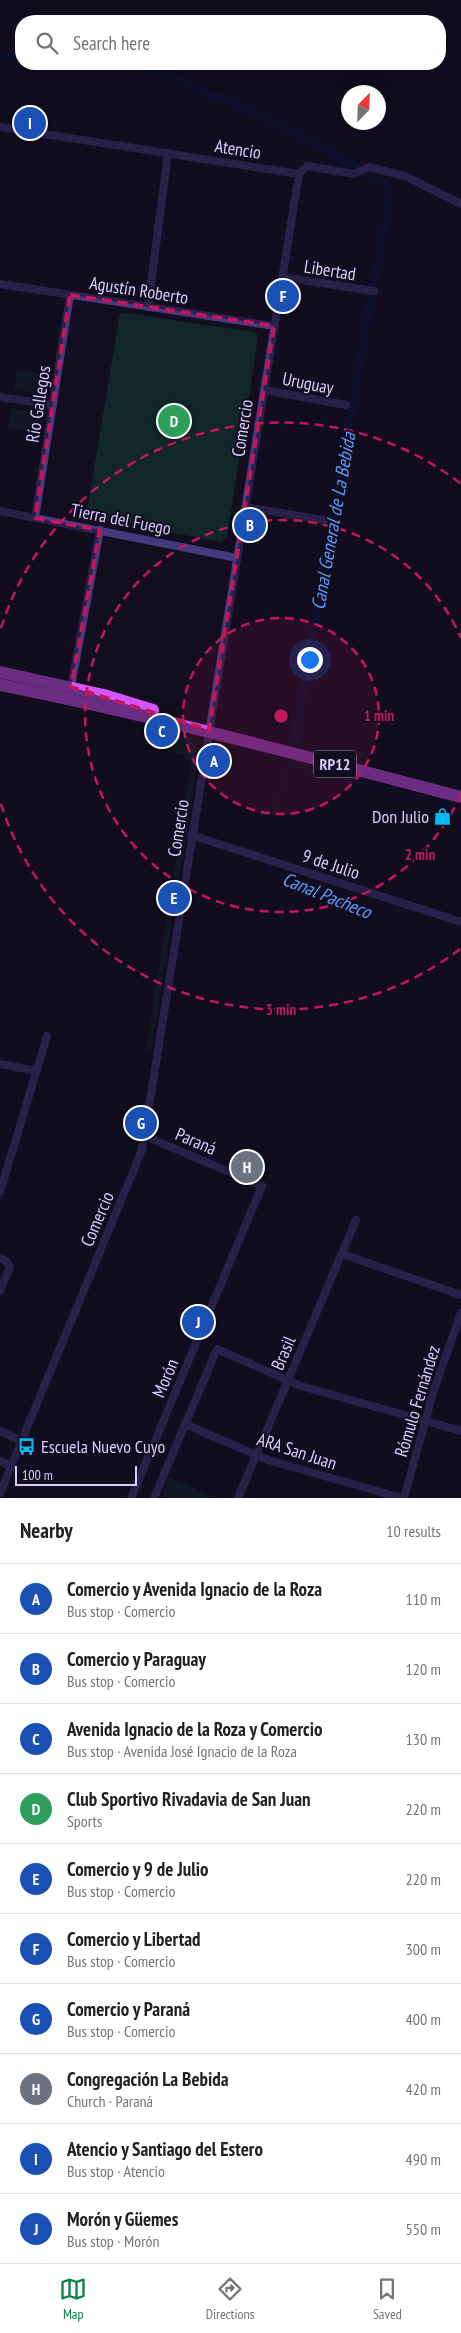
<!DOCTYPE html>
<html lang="en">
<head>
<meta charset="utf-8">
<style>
  :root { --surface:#fff; --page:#f2f2f2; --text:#202124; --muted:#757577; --line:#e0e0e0; --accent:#0b8043 }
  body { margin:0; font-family:"PT Sans Narrow",sans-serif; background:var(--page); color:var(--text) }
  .compass { position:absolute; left:341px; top:85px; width:45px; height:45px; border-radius:50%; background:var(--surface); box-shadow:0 5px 20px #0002; rotate:23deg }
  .scale { position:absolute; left:15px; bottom:12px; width:122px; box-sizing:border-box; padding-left:5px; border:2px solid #d8ccfe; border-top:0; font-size:14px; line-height:18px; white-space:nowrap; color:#d8ccfe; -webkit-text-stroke:4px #120d1f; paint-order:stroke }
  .you { position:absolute; left:309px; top:659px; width:18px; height:18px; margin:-12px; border:4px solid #fff; border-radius:50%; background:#1a73e8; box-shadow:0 0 0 8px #1a73e833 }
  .badge { display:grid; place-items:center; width:32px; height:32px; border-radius:50%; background:var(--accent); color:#fff; font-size:16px; font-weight:700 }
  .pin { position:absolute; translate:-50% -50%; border:2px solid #fff; box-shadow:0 1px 5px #0006 }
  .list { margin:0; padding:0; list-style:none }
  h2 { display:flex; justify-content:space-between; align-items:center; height:65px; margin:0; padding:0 20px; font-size:21px }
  h2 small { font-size:16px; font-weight:400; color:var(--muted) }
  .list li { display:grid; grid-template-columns:32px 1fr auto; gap:15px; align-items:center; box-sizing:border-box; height:70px; padding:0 20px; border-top:1px solid var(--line) }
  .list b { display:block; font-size:19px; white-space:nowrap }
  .list p { margin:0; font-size:16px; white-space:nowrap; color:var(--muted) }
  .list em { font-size:16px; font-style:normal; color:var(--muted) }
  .icon { flex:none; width:28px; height:28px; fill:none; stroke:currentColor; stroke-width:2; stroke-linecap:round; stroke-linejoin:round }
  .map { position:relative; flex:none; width:461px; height:1498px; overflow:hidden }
  .search { position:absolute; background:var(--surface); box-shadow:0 5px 20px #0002; left:15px; right:15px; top:15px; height:55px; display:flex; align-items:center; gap:12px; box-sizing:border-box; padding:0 18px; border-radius:20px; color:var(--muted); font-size:19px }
  .sheet { height:765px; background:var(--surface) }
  nav { display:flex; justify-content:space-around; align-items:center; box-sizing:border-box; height:70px; border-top:1px solid var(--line); background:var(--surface); font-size:14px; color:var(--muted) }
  nav a { display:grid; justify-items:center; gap:2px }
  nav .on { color:var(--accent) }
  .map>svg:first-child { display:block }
  .green { fill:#102629 }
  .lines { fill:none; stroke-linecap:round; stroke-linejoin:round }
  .stream { stroke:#0a153b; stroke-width:2.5 }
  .canal { stroke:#0a153b; stroke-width:9 }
  .street { stroke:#45397d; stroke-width:8 }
  .primary { stroke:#d456fb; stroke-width:12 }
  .marked { fill:none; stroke:#c2185b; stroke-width:4; stroke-dasharray:10 6; stroke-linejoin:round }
  .ring { fill:none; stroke:#c2185b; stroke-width:2.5; stroke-dasharray:9 6 }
  .labels { text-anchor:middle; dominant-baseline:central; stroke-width:4; stroke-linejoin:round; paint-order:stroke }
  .shield { fill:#120d1f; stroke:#9d93bb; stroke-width:1 }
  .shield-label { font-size:16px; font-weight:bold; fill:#d8ccfe }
  .street-label { font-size:18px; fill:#d8ccfe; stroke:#120d1f }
  .poi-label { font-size:18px; fill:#d8ccfe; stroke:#120d1f; text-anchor:end }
  .water-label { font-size:19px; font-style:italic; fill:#5d9cfb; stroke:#120d1f }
  .centre { fill:#c2185b; stroke:#120d1f; stroke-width:2.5 }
  .ring-label { font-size:15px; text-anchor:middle; font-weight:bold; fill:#c2185b; stroke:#120d1f; stroke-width:4; stroke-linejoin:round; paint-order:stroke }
</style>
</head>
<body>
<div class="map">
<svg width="461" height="1498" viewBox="0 0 461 1498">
  <rect width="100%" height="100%" fill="#120d1f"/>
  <g class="green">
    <path d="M120 312 255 332 258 339 227 537 221 542 86 516Z"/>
    <path d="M17 370 50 375 47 390 42 395 14 390Z"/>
    <path d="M12 408 38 412 43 417 40 434 8 428Z"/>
    <path d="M172 732 190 737 200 750 151 1051 146 1050 191 764 183 755 168 752Z"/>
    <path d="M169 1478 173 1479 215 1498H161Z"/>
  </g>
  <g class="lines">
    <g class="stream">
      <path d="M0 700 17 704"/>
      <path d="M291 766 292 761 293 765 461 808"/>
      <path d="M269 846 283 776 289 768"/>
      <path d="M268 853 269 851"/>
      <path d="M267 865 271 873 376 914 382 920 381 928"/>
    </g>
    <g class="canal">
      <path d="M0 58 21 53"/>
      <path d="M139 64 276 122 357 167"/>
      <path d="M366 172 385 183 390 194 373 287"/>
      <path d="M294 746 371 296"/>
    </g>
    <g class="street">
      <path d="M0 127 299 174"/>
      <path d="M299 174 307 166 354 174 369 167 405 176 461 204"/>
      <path d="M282 277 374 291"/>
      <path d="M0 284 274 326"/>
      <path d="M148 307 168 153"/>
      <path d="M264 390 346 405"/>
      <path d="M0 397 53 405"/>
      <path d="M245 507 324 520"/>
      <path d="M0 511 237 558"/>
      <path d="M35 518 70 295"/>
      <path d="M71 687 100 530"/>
      <path d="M191 835 461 922"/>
      <path d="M0 1064 36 1071"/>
      <path d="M0 1192 47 1036"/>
      <path d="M342 1254 461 1295"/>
      <path d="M0 1258 6 1261 10 1267 0 1291"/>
      <path d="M185 1424 268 1460 402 1498"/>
      <path d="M0 1431 22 1441"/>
      <path d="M0 1461 11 1466"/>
      <path d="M0 1493 142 1150 299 174"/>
      <path d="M131 1498 262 1186 145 1136"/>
      <path d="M154 1498 217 1349 301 1386 461 1431"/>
      <path d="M238 1498 356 1220"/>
      <path d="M404 1498 433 1393 461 1313"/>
    </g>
    <g class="primary">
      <path d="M0 672 104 695 153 710"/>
      <path d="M0 685C155 716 308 757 461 797"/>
    </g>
  </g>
  <path d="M0 0H461V1498H0ZM70 295 274 326 209 730 71 687 100 530 35 518Z" fill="#120d1f" fill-opacity=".55" fill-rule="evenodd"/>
  <path class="marked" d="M70 295 274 326 209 730 71 687 100 530 35 518Z"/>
  <circle cx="281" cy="716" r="98" fill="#c2185b" fill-opacity=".12"/>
  <g class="ring">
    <circle cx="281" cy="716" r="98"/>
    <path d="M461 794A196 196 0 1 1 461 638"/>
    <path d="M460 949A294 294 0 0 1 1 804M1 628A294 294 0 0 1 460 483"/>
  </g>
  <defs>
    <symbol id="shop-bare" viewBox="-9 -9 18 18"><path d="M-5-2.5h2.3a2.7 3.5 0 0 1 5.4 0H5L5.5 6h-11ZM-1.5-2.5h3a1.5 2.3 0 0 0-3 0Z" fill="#06b8ef" stroke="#120d1f" stroke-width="2.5" paint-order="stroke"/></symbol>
    <symbol id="bus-bare" viewBox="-9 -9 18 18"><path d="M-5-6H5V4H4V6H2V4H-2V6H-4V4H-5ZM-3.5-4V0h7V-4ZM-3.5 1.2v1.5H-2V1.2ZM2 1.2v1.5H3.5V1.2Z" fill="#06b8ef" stroke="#120d1f" stroke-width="2.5" paint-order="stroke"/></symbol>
  </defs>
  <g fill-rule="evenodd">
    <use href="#shop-bare" x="430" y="804" width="25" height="25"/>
    <use href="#bus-bare" x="14" y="1434" width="25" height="25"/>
  </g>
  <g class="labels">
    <rect class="shield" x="314" y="750.5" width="42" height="27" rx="4"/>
    <g class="shield-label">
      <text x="335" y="764">RP12</text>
    </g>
    <g class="street-label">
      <text transform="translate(238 149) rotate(9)">Atencio</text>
      <text transform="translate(330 270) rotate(9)">Libertad</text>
      <text transform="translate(139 290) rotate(9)">Agustín Roberto</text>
      <text transform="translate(308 383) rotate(11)">Uruguay</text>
      <text transform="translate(38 404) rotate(-81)">Río Gallegos</text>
      <text transform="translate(242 428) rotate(-81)">Comercio</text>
      <text transform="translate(121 519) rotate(11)">Tierra del Fuego</text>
      <text transform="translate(178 828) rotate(-81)">Comercio</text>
      <text transform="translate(331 864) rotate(18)">9 de Julio</text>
      <text transform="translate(196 1141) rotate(23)">Paraná</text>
      <text transform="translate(97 1219) rotate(-67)">Comercio</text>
      <text transform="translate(283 1353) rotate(-67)">Brasil</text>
      <text transform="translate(165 1378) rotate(-67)">Morón</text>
      <text transform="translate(417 1401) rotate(-73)">Rómulo Fernández</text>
      <text transform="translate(297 1451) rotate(18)">ARA San Juan</text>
    </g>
    <g class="poi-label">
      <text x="429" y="816">Don Julio</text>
      <text x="41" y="1446" text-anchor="start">Escuela Nuevo Cuyo</text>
    </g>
    <g class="water-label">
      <text transform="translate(333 521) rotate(-80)">Canal General de La Bebida</text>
      <text transform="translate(327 895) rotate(22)">Canal Pacheco</text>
    </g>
  </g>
  <circle cx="281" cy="716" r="8" class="centre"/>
  <g class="ring-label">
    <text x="379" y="721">1 min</text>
    <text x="420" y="860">2 min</text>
    <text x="281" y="1015">3 min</text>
  </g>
</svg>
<svg class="compass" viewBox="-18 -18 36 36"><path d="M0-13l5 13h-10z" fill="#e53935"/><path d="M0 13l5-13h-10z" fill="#757577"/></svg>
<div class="scale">100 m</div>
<div class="you"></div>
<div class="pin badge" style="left:214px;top:761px;background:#1a4fb4">A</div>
<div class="pin badge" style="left:250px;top:525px;background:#1a4fb4">B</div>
<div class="pin badge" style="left:162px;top:731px;background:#1a4fb4">C</div>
<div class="pin badge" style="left:174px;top:421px;background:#2e9e5b">D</div>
<div class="pin badge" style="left:174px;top:898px;background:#1a4fb4">E</div>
<div class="pin badge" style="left:283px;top:296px;background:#1a4fb4">F</div>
<div class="pin badge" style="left:141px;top:1123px;background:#1a4fb4">G</div>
<div class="pin badge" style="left:247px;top:1167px;background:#6b7280">H</div>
<div class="pin badge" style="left:30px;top:123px;background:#1a4fb4">I</div>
<div class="pin badge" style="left:198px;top:1322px;background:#1a4fb4">J</div>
<div class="search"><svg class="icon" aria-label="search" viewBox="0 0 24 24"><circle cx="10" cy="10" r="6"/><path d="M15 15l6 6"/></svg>Search here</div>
</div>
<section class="sheet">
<h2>Nearby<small>10 results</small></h2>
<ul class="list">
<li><span class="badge" style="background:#1a4fb4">A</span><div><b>Comercio y Avenida Ignacio de la Roza</b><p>Bus stop · Comercio</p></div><em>110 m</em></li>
<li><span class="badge" style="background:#1a4fb4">B</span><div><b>Comercio y Paraguay</b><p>Bus stop · Comercio</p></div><em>120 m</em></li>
<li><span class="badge" style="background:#1a4fb4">C</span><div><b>Avenida Ignacio de la Roza y Comercio</b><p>Bus stop · Avenida José Ignacio de la Roza</p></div><em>130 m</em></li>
<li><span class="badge" style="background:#2e9e5b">D</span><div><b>Club Sportivo Rivadavia de San Juan</b><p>Sports</p></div><em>220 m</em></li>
<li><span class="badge" style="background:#1a4fb4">E</span><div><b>Comercio y 9 de Julio</b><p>Bus stop · Comercio</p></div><em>220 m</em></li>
<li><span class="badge" style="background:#1a4fb4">F</span><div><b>Comercio y Libertad</b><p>Bus stop · Comercio</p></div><em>300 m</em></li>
<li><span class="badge" style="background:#1a4fb4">G</span><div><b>Comercio y Paraná</b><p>Bus stop · Comercio</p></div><em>400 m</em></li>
<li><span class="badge" style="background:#6b7280">H</span><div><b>Congregación La Bebida</b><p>Church · Paraná</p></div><em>420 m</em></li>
<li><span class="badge" style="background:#1a4fb4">I</span><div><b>Atencio y Santiago del Estero</b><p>Bus stop · Atencio</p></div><em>490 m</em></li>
<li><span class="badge" style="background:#1a4fb4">J</span><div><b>Morón y Güemes</b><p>Bus stop · Morón</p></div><em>550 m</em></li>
</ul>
</section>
<nav>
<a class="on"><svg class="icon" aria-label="map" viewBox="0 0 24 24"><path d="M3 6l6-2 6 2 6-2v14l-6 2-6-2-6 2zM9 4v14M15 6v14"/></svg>Map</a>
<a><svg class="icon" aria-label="directions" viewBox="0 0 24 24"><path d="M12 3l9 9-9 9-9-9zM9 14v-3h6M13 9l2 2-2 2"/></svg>Directions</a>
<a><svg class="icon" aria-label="saved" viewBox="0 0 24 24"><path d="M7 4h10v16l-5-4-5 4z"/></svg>Saved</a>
</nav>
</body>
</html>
